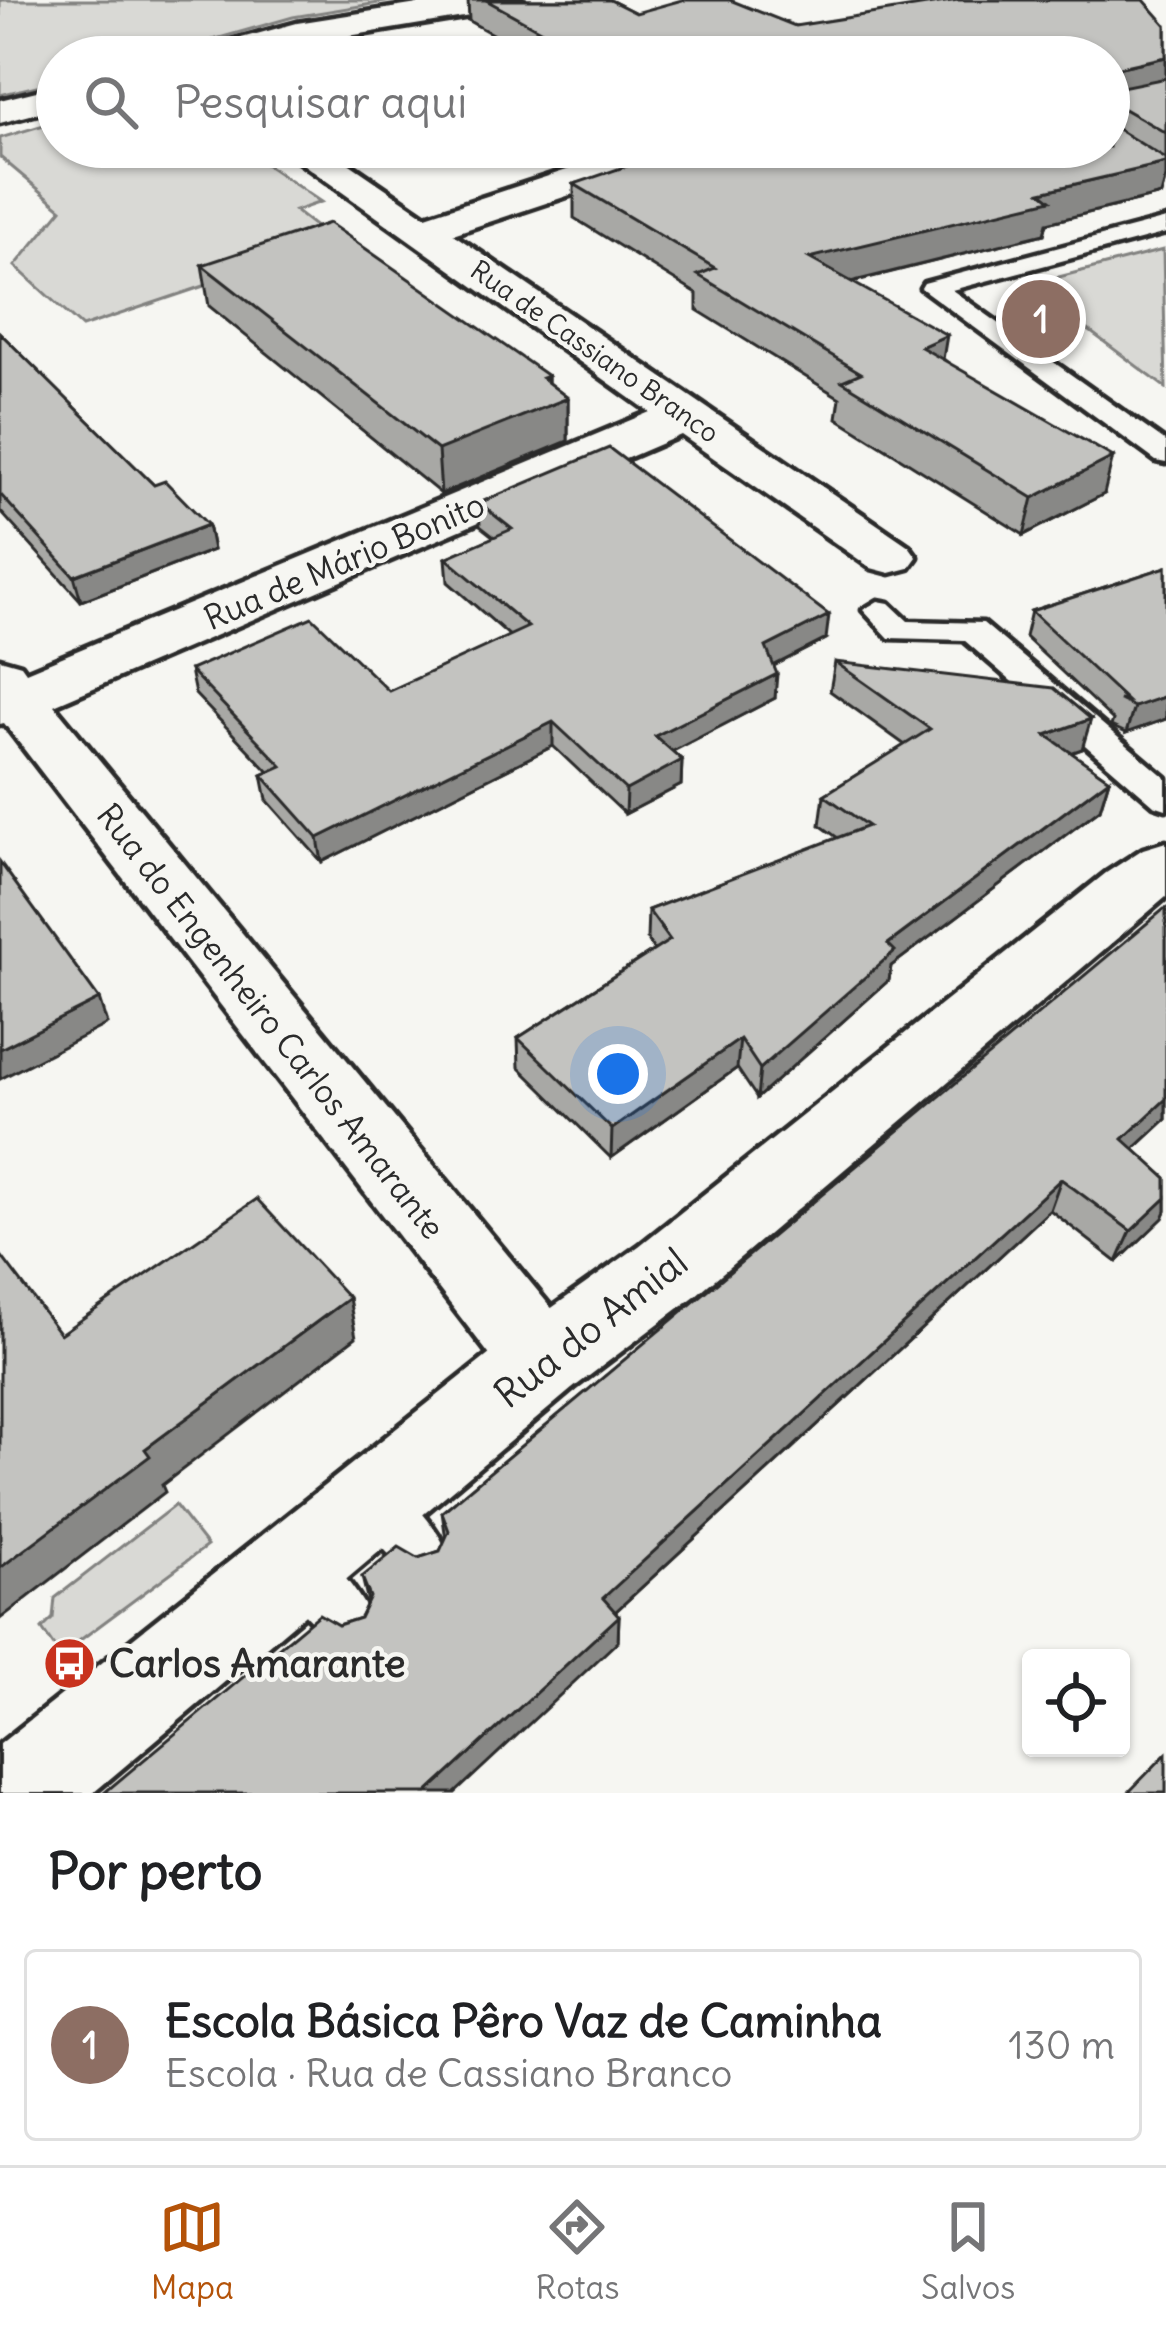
<!DOCTYPE html>
<html lang="pt">
<head>
<meta charset="utf-8">
<style>
  :root { --surface:#fff; --page:#f2f2f2; --text:#202124; --muted:#757577; --line:#e0e0e0; --accent:#b45309 }
  body { margin:0; font-family:Delius,sans-serif; background:var(--page); color:var(--text) }
  .controls { position:absolute; right:36px; bottom:36px; display:grid; overflow:hidden; border-radius:12px; box-shadow:0 3px 9px #0004 }
  .controls button { width:108px; height:108px; display:grid; place-items:center; padding:0; border:0; border-bottom:3px solid var(--line); background:var(--surface); color:var(--text); font:60px sans-serif }
  .you { position:absolute; left:618px; top:1074px; width:42px; height:42px; margin:-30px; border:9px solid #fff; border-radius:50%; background:#1a73e8; box-shadow:0 0 0 18px #1a73e833 }
  .badge { display:grid; place-items:center; width:78px; height:78px; border-radius:50%; background:var(--accent); color:#fff; font-size:39px; font-weight:700 }
  .pin { position:absolute; translate:-50% -50%; border:6px solid #fff; box-shadow:0 3px 12px #0006 }
  .list { margin:0; padding:0; list-style:none }
  h2 { display:flex; justify-content:space-between; align-items:center; height:156px; margin:0; padding:0 48px; font-size:51px }
  h2 small { font-size:39px; font-weight:400; color:var(--muted) }
  .list li { display:grid; grid-template-columns:78px 1fr auto; gap:36px; align-items:center; box-sizing:border-box; height:192px; margin:0 24px 24px; padding:0 24px; border:3px solid var(--line); border-radius:12px }
  .list b { display:block; font-size:45px; white-space:nowrap }
  .list p { margin:0; font-size:39px; white-space:nowrap; color:var(--muted) }
  .list em { font-size:39px; font-style:normal; color:var(--muted) }
  .icon { flex:none; width:66px; height:66px; fill:none; stroke:currentColor; stroke-width:2; stroke-linecap:round; stroke-linejoin:round }
  .map { position:relative; flex:none; width:1166px; height:1793px; overflow:hidden }
  .search { position:absolute; background:var(--surface); box-shadow:0 3px 9px #0004; left:36px; right:36px; top:36px; height:132px; display:flex; align-items:center; gap:30px; box-sizing:border-box; padding:0 42px; border-radius:66px; color:var(--muted); font-size:45px }
  .sheet { height:372px; background:var(--surface) }
  nav { display:flex; justify-content:space-around; align-items:center; box-sizing:border-box; height:168px; border-top:3px solid var(--line); background:var(--surface); font-size:33px; color:var(--muted) }
  nav a { display:grid; justify-items:center; gap:6px }
  nav .on { color:var(--accent) }
  .map>svg:first-child { display:block }
  .green { fill:#d9d9d5; stroke:#828280; stroke-width:3 }
  .lines { fill:none; stroke-linecap:round; stroke-linejoin:round }
  .lane-casing { stroke:#2b2b2b; stroke-width:9 }
  .street-casing { stroke:#2b2b2b; stroke-width:9 }
  .secondary-casing { stroke:#2b2b2b; stroke-width:9 }
  .lane { fill:#f6f6f2; fill-rule:evenodd }
  .street { fill:#f6f6f2; fill-rule:evenodd }
  .secondary { fill:#f6f6f2; fill-rule:evenodd }
  .wall { fill:#a8a8a5; stroke:#2b2b2b; stroke-width:3 }
  .shaded-wall { fill:#888886; stroke:#2b2b2b; stroke-width:3 }
  .building { fill:#c3c3c0; stroke:#2b2b2b; stroke-width:3 }
  .labels { text-anchor:middle; dominant-baseline:central; stroke-width:9; stroke-linejoin:round; paint-order:stroke }
  .far-street-label { font-size:27px; fill:#2b2b2b; stroke:#f6f6f2 }
  .street-label { font-size:33px; fill:#2b2b2b; stroke:#f6f6f2 }
  .near-street-label { font-size:39px; fill:#2b2b2b; stroke:#f6f6f2 }
  .near-poi-label { font-size:39px; font-weight:bold; fill:#2b2b2b; stroke:#f6f6f2; text-anchor:start }
</style>
</head>
<body>
<div class="map">
<svg width="1166" height="1793" viewBox="0 0 1166 1793">
  <rect width="100%" height="100%" fill="#f6f6f2"/>
  <filter id="ink" filterUnits="userSpaceOnUse"><feTurbulence type="fractalNoise" baseFrequency=".00833" numOctaves="2"/><feDisplacementMap in="SourceGraphic" scale="24" xChannelSelector="R" yChannelSelector="G"/><feConvolveMatrix kernelMatrix="1 2 1 2 8 2 1 2 1" color-interpolation-filters="sRGB"/></filter>
  <g filter="url(#ink)">
    <g class="green">
      <path d="M0 0H397L293 17 153 57H57V81L0 95Z"/>
      <path d="M57 121V147H240L321 202 295 211 335 242 82 327 15 266 62 209 0 157V138Z"/>
      <path d="M1163 250 1166 388 1028 285Z"/>
      <path d="M175 1505 207 1546 60 1655 42 1629 53 1618 55 1598Z"/>
    </g>
    <g class="lines">
      <defs>
        <g id="lane">
          <path d="M1166 219V233L952 290 1166 442V463L1156 461 921 288 924 283Z"/>
          <path d="M878 601 889 603 908 621 983 623 1166 778V809L1154 805 964 640 889 638 863 610Z"/>
          <path d="M376 1477C406 1489 437 1526 449 1556L442 1573 425 1580C395 1568 365 1530 352 1500L359 1484Z"/>
          <path d="M297 1540C328 1552 359 1590 372 1621L365 1639 347 1646C316 1633 285 1595 272 1564L280 1547Z"/>
        </g>
        <g id="street">
          <path d="M443 0H523L518 7 506 10 300 44 254 57H196L201 49 297 23Z"/>
          <path d="M57 86V108L0 123V100Z"/>
          <path d="M279 147H325L426 216 637 147H696L690 155 453 234 909 546 917 557 909 568 890 573 871 568 681 435 54 705 573 1334 585 1361 573 1388 544 1399 515 1388 4 723 0 724V659L21 665 26 672 650 412Z"/>
        </g>
        <path id="secondary" d="M1166 842V897L695 1296 573 1388 93 1793H0V1744L515 1334 639 1246 1106 873 1143 849Z"/>
      </defs>
      <use href="#lane" class="lane-casing"/>
      <use href="#street" class="street-casing"/>
      <use href="#secondary" class="secondary-casing"/>
      <use href="#lane" class="lane"/>
      <use href="#street" class="street"/>
      <use href="#secondary" class="secondary"/>
    </g>
    <g class="wall">
      <path d="M468 0H610L636 13 795 26 1166 25V177L1161 195 1047 223 1044 234 852 282 1104 494 1024 535 837 418 840 398 697 310V294L574 218V184L1109 57H533L469 21Z"/>
      <path d="M202 265 548 376V383L568 398V441L441 494 209 306Z"/>
      <path d="M0 333 154 485 208 525 213 550 81 601 0 511Z"/>
      <path d="M479 503 826 639 774 666 775 698 672 751 682 760 681 785 625 814 553 746 322 862 267 800 262 775 269 772 195 694 190 670 389 691 510 636 448 582 446 558 494 537 480 526Z"/>
      <path d="M1166 567V719L1126 733 1111 726 1113 720 1025 637 1031 611Z"/>
      <path d="M835 662 1082 749 1071 753 1109 779 1100 809 891 966 889 980 757 1098 737 1068 611 1158 519 1067 518 1038 654 950 647 939 648 910 838 838 820 825 824 795 905 745 830 691Z"/>
      <path d="M1166 909V1119L1134 1149 1166 1178V1211L1163 1218 1117 1262 1050 1210 615 1612 619 1616 618 1641 338 1625 360 1618 368 1602 362 1577 440 1551 446 1539 442 1512Z"/>
    </g>
    <g class="shaded-wall">
      <path d="M621 45V57H585V55Z"/>
      <path d="M1166 57V84L1109 100 1112 69Z"/>
      <path d="M1117 105 1109 138V108Z"/>
      <path d="M1166 163V177L1161 195 1047 223 1044 234 806 293 809 258 1041 192Z"/>
      <path d="M947 335 941 371 921 347Z"/>
      <path d="M548 376V406L568 398V441L441 494 438 450Z"/>
      <path d="M1113 457 1104 494 1024 535 1033 498Z"/>
      <path d="M208 525 213 550 81 601 74 576Z"/>
      <path d="M829 615 826 639 763 671 766 647Z"/>
      <path d="M777 674 775 698 654 761 655 736Z"/>
      <path d="M1166 696V719L1126 733 1134 707Z"/>
      <path d="M1091 719 1082 749 1038 764 1046 735Z"/>
      <path d="M553 722V746L322 862 318 838Z"/>
      <path d="M682 760 681 785 625 814 626 790Z"/>
      <path d="M1109 779 1100 809 891 966 889 980 757 1098 760 1069 888 944Z"/>
      <path d="M99 999 107 1024 0 1079V1049Z"/>
      <path d="M740 1039 737 1068 611 1158 612 1129Z"/>
      <path d="M1166 1099V1119L1110 1171 1123 1139Z"/>
      <path d="M1061 1179 1050 1210 603 1623V1598Z"/>
      <path d="M1166 1198V1211L1163 1218 1117 1262 1131 1231Z"/>
      <path d="M349 1298 356 1337 162 1485 165 1492 0 1619V1568L145 1449Z"/>
      <path d="M619 1616 618 1641 455 1793H427Z"/>
    </g>
    <g class="building">
      <path d="M486 0H610L636 13 682 0H730L795 26 958 0H1144L1166 25V57L1112 69V84L1117 88 1166 78V133L1117 105 1109 108V57H645L621 45 585 55Z"/>
      <path d="M1109 124 1166 159V163L1041 192 1051 200 809 258 947 335 921 347 1113 457 1033 498 842 381 861 373 698 275 715 268 574 184 682 147H1109Z"/>
      <path d="M329 223 548 376 542 378 568 398 438 450 202 265Z"/>
      <path d="M0 333 154 485 165 481 208 525 74 576 0 494Z"/>
      <path d="M609 448 829 615 766 647 777 674 655 736 682 760 626 790 553 722 318 838 262 775 282 766 190 670 312 617 389 691 528 627 446 558 512 529 479 503Z"/>
      <path d="M1166 567V696L1134 707 1119 700 1127 701 1031 611Z"/>
      <path d="M835 662 1054 688 1091 719 1046 735 1109 779 888 944 895 951 760 1069 740 1039 612 1129 518 1038 670 940 648 910 868 826 824 795 930 729Z"/>
      <path d="M0 862 99 999 0 1049Z"/>
      <path d="M1164 909H1166V1099L1123 1139 1166 1178V1198L1131 1231 1061 1179 603 1598 619 1616 427 1793H104L319 1614 338 1625 360 1618 370 1597 362 1577 399 1547 418 1558 440 1551 449 1531 442 1512Z"/>
      <path d="M257 1199 349 1298 145 1449 150 1456 0 1568V1254L60 1334Z"/>
      <path d="M1166 1754V1793H1128Z"/>
    </g>
  </g>
  <defs>
    <symbol id="bus-disc" viewBox="-11 -11 22 22"><circle r="9.5" fill="#c8321e" stroke="#f6f6f2"/><path d="M-5-6H5V4H4V6H2V4H-2V6H-4V4H-5ZM-3.5-4V0h7V-4ZM-3.5 1.2v1.5H-2V1.2ZM2 1.2v1.5H3.5V1.2Z" fill="#fff"/></symbol>
  </defs>
  <g fill-rule="evenodd">
    <use href="#bus-disc" x="40" y="1634" width="59" height="59"/>
  </g>
  <g class="labels">
    <g class="far-street-label">
      <text transform="translate(595 351) rotate(35)">Rua de Cassiano Branco</text>
    </g>
    <g class="street-label">
      <text transform="translate(344 561) rotate(-23)">Rua de Mário Bonito</text>
      <text transform="translate(271 1021) rotate(52)">Rua do Engenheiro Carlos Amarante</text>
    </g>
    <g class="near-street-label">
      <text transform="translate(591 1328) rotate(-38)">Rua do Amial</text>
    </g>
    <g class="near-poi-label">
      <text x="109" y="1663">Carlos Amarante</text>
    </g>
  </g>
</svg>
<div class="controls">
<button><svg class="icon" aria-label="locate" viewBox="0 0 24 24"><circle cx="12" cy="12" r="6"/><path d="M12 2v4M12 18v4M2 12h4M18 12h4"/></svg></button>
</div>
<div class="you"></div>
<div class="pin badge" style="left:1041px;top:319px;background:#8d6e63">1</div>
<div class="search"><svg class="icon" aria-label="search" viewBox="0 0 24 24"><circle cx="10" cy="10" r="6"/><path d="M15 15l6 6"/></svg>Pesquisar aqui</div>
</div>
<section class="sheet">
<h2>Por perto<small></small></h2>
<ul class="list">
<li><span class="badge" style="background:#8d6e63">1</span><div><b>Escola Básica Pêro Vaz de Caminha</b><p>Escola · Rua de Cassiano Branco</p></div><em>130 m</em></li>
</ul>
</section>
<nav>
<a class="on"><svg class="icon" aria-label="map" viewBox="0 0 24 24"><path d="M3 6l6-2 6 2 6-2v14l-6 2-6-2-6 2zM9 4v14M15 6v14"/></svg>Mapa</a>
<a><svg class="icon" aria-label="directions" viewBox="0 0 24 24"><path d="M12 3l9 9-9 9-9-9zM9 14v-3h6M13 9l2 2-2 2"/></svg>Rotas</a>
<a><svg class="icon" aria-label="saved" viewBox="0 0 24 24"><path d="M7 4h10v16l-5-4-5 4z"/></svg>Salvos</a>
</nav>
</body>
</html>
